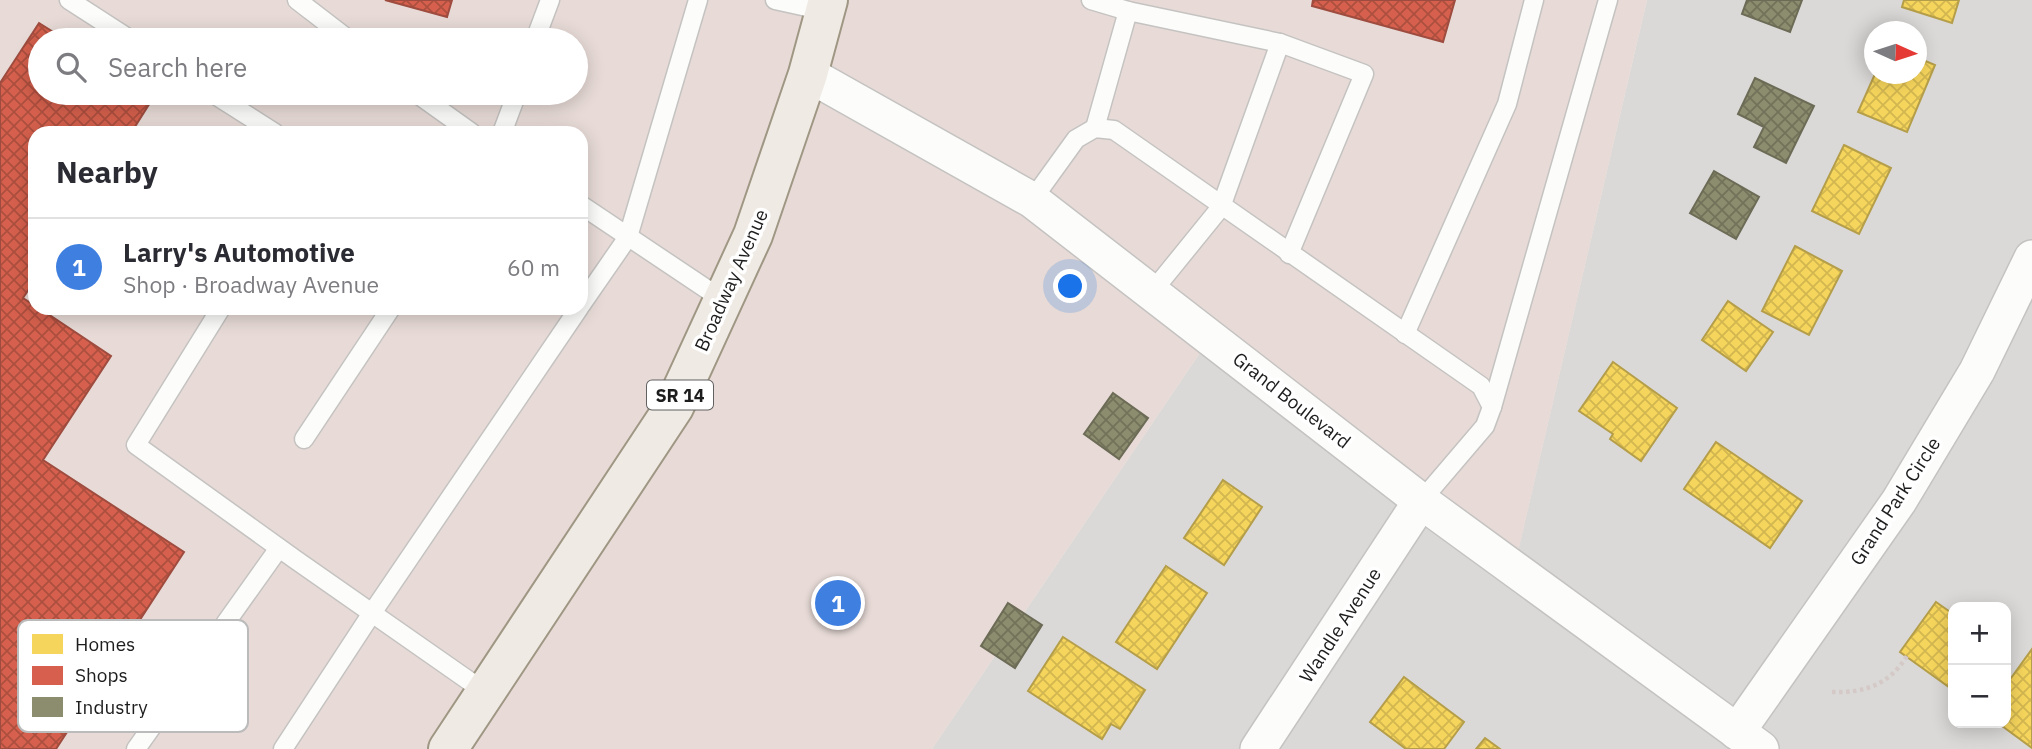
<!DOCTYPE html>
<html lang="en">
<head>
<meta charset="utf-8">
<style>
  :root { --surface:#fff; --page:#f2f2f3; --text:#2b2b33; --muted:#7c7c81; --line:#e1e1e2; --accent:#656463 }
  body { margin:0; font-family:"IBM Plex Sans",sans-serif; background:var(--page); color:var(--text) }
  .controls { position:absolute; right:21px; bottom:21px; display:grid; overflow:hidden; border-radius:14px; box-shadow:0 4px 18px #0003 }
  .controls button { width:63px; height:63px; display:grid; place-items:center; padding:0; border:0; border-bottom:2px solid var(--line); background:var(--surface); color:var(--text); font:35px sans-serif }
  .compass { position:absolute; left:1864px; top:21px; width:63px; height:63px; border-radius:50%; background:var(--surface); box-shadow:0 4px 18px #0003; rotate:93deg }
  .you { position:absolute; left:1071px; top:287px; width:24px; height:24px; margin:-18px; border:5px solid #fff; border-radius:50%; background:#1a73e8; box-shadow:0 0 0 10px #1a73e833 }
  .badge { display:grid; place-items:center; width:46px; height:46px; border-radius:50%; background:var(--accent); color:#fff; font-size:23px; font-weight:700 }
  .pin { position:absolute; translate:-50% -50%; border:4px solid #fff; box-shadow:0 2px 7px #0006 }
  .list { margin:0; padding:0; list-style:none }
  h2 { display:flex; justify-content:space-between; align-items:center; height:91px; margin:0; padding:0 28px; font-size:30px }
  h2 small { font-size:23px; font-weight:400; color:var(--muted) }
  .list li { display:grid; grid-template-columns:46px 1fr auto; gap:21px; align-items:center; box-sizing:border-box; height:98px; padding:0 28px; border-top:2px solid var(--line) }
  .list b { display:block; font-size:26px; white-space:nowrap }
  .list p { margin:0; font-size:23px; white-space:nowrap; color:var(--muted) }
  .list em { font-size:23px; font-style:normal; color:var(--muted) }
  .icon { flex:none; width:38px; height:38px; fill:none; stroke:currentColor; stroke-width:2; stroke-linecap:round; stroke-linejoin:round }
  .map { position:relative; flex:none; width:2032px; height:749px; overflow:hidden }
  .search { position:absolute; background:var(--surface); box-shadow:0 4px 18px #0003; left:28px; top:28px; width:560px; height:77px; display:flex; align-items:center; gap:18px; box-sizing:border-box; padding:0 24px; border-radius:38px; color:var(--muted); font-size:26px }
  .panel { position:absolute; background:var(--surface); box-shadow:0 4px 18px #0003; left:28px; top:126px; width:560px; height:189px; border-radius:21px }
  .map>svg:first-child { display:block }
  .residential { fill:#dad9d7; fill-rule:evenodd }
  .commercial { fill:#e8dbd7; fill-rule:evenodd }
  .homes { fill:url(#homes-cross-hatch); stroke:#b59e49; stroke-width:2 }
  .shops { fill:url(#shops-cross-hatch); stroke:#9e4c3f; stroke-width:2 }
  .industry { fill:url(#industry-cross-hatch); stroke:#6b6b56; stroke-width:2 }
  .lines { fill:none; stroke-linecap:round; stroke-linejoin:round }
  .service-casing { stroke:#c4c3c1; stroke-width:21 }
  .minor-casing { stroke:#c4c3c1; stroke-width:38 }
  .primary-casing { stroke:#9f9784; stroke-width:42 }
  .path { stroke:#d4c9c6; stroke-width:4.5; stroke-dasharray:3.5 3.5; stroke-linecap:butt }
  .service { stroke:#fcfcfb; stroke-width:18 }
  .minor { stroke:#fcfcfb; stroke-width:35 }
  .primary { stroke:#efebe4; stroke-width:38 }
  .labels { text-anchor:middle; dominant-baseline:central; stroke-width:7; stroke-linejoin:round; paint-order:stroke }
  .shield { fill:#fff; stroke:#616161; stroke-width:2 }
  .shield-label { font-size:18px; font-weight:bold; fill:#1d1d1d }
  .street-label { font-size:19px; fill:#1d1d1d; stroke:#fff }
  .key { fill:#fff; stroke:#bbb; stroke-width:2 }
  .key-label { font-size:19px; fill:#1d1d1d }
</style>
</head>
<body>
<div class="map">
<svg width="2032" height="749" viewBox="0 0 2032 749">
  <defs>
    <pattern id="homes-cross-hatch" width="8" height="8" patternUnits="userSpaceOnUse" patternTransform="scale(1.75)"><rect width="8" height="8" fill="#f6d55c"/><path d="M0 0l8 8M0 8l8-8" fill="none" stroke="#d2b650"/></pattern>
    <pattern id="shops-cross-hatch" width="8" height="8" patternUnits="userSpaceOnUse" patternTransform="scale(1.75)"><rect width="8" height="8" fill="#d6604d"/><path d="M0 0l8 8M0 8l8-8" fill="none" stroke="#ad4f3f"/></pattern>
    <pattern id="industry-cross-hatch" width="8" height="8" patternUnits="userSpaceOnUse" patternTransform="scale(1.75)"><rect width="8" height="8" fill="#8c8c6e"/><path d="M0 0l8 8M0 8l8-8" fill="none" stroke="#72725a"/></pattern>
  </defs>
  <rect width="100%" height="100%" fill="#ebe9e5"/>
  <path class="residential" d="M1647 0H2032V749H932L1210 338 1514 568ZM1874 32H1916V74H1874ZM1953 607H2006V723H1953Z"/>
  <path class="commercial" d="M0 0H1647L1514 569 1210 338 932 749H0ZM40 40H576V93H40ZM35 133H581V308H35Z"/>
  <g class="homes">
    <path d="M1904 0H1959L1952 23 1902 7Z"/>
    <path d="M1916 57 1935 65 1907 132 1858 112 1875 74H1916Z"/>
    <path d="M1844 145 1891 168 1859 234 1812 211Z"/>
    <path d="M1795 246 1842 271 1809 335 1762 311Z"/>
    <path d="M1728 301 1773 332 1746 371 1702 340Z"/>
    <path d="M1613 362 1677 408 1641 461 1610 439 1613 434 1579 411Z"/>
    <path d="M1716 442 1802 501 1770 548 1684 489Z"/>
    <path d="M1223 480 1262 507 1224 565 1184 538Z"/>
    <path d="M1166 566 1207 593 1157 669 1116 642Z"/>
    <path d="M1936 602 1953 614V690L1900 652Z"/>
    <path d="M1063 637 1145 690 1120 729 1111 724 1102 739 1028 691Z"/>
    <path d="M2032 649V748L1998 723H2006V685Z"/>
    <path d="M1404 677 1464 722 1444 749H1406L1370 722Z"/>
    <path d="M1485 738 1500 749H1476Z"/>
  </g>
  <g class="shops">
    <path d="M385 0H452L447 17Z"/>
    <path d="M1313 0H1455L1443 42 1312 6Z"/>
    <path d="M39 23 66 40H40V93H145L153 98 131 133H35V280L23 298 35 306V308H39L111 356 43 460 184 552 56 749H0V83Z"/>
  </g>
  <g class="industry">
    <path d="M1747 0H1802L1790 32 1742 14Z"/>
    <path d="M1755 78 1814 106 1786 163 1754 147 1764 127 1738 114Z"/>
    <path d="M1714 171 1759 197 1736 239 1690 213Z"/>
    <path d="M1113 393 1148 418 1119 459 1084 434Z"/>
    <path d="M1008 603 1042 625 1015 668 981 646Z"/>
  </g>
  <g class="lines">
    <defs>
      <g id="service">
        <path d="M69 0 131 40"/>
        <path d="M297 0 349 40"/>
        <path d="M775 0 825 11"/>
        <path d="M1091 0 1128 11"/>
        <path d="M535 40 550 0"/>
        <path d="M212 93 275 133"/>
        <path d="M416 93 472 133"/>
        <path d="M1095 128 1128 11 1280 43 1364 74 1289 254"/>
        <path d="M502 133 517 93"/>
        <path d="M1032 200 1076 139 1095 128 1114 130 1481 386 1492 407 1485 426 1421 501"/>
        <path d="M581 205 723 300"/>
        <path d="M1152 292 1221 207 1280 43"/>
        <path d="M581 305 628 237 698 0"/>
        <path d="M221 308 136 445 296 560 485 692"/>
        <path d="M1405 334 1507 104 1534 0"/>
        <path d="M1492 407 1608 0"/>
        <path d="M304 439 391 308"/>
        <path d="M136 749 279 548"/>
        <path d="M283 749 372 613 579 308"/>
      </g>
      <g id="minor">
        <path d="M808 74 1032 200 1421 501 1761 749"/>
        <path d="M1737 732 1899 501 1977 371 2032 258"/>
        <path d="M1258 749 1421 501"/>
      </g>
      <path id="primary" d="M448 749 674 407 753 235 808 74 828 0"/>
    </defs>
    <use href="#service" class="service-casing"/>
    <use href="#minor" class="minor-casing"/>
    <use href="#primary" class="primary-casing"/>
    <path class="path" d="M1832 692C1864 693 1889 685 1907 656"/>
    <use href="#service" class="service"/>
    <use href="#minor" class="minor"/>
    <use href="#primary" class="primary"/>
  </g>
  <g class="labels">
    <rect class="shield" x="647" y="380.5" width="66" height="29" rx="5"/>
    <g class="shield-label">
      <text x="680" y="395">SR 14</text>
    </g>
    <g class="street-label">
      <text transform="translate(731 280) rotate(-66)">Broadway Avenue</text>
      <text transform="translate(1292 400) rotate(38)">Grand Boulevard</text>
      <text transform="translate(1895 501) rotate(-57)">Grand Park Circle</text>
      <text transform="translate(1340 625) rotate(-57)">Wandle Avenue</text>
    </g>
  </g>
  <rect x="18" y="620" width="230" height="112" rx="10" class="key"/>
  <rect x="32" y="634" width="31" height="20" fill="#f6d55c"/>
  <rect x="32" y="666" width="31" height="19" fill="#d6604d"/>
  <rect x="32" y="697" width="31" height="20" fill="#8c8c6e"/>
  <g class="key-label">
    <text x="75" y="651">Homes</text>
    <text x="75" y="682">Shops</text>
    <text x="75" y="714">Industry</text>
  </g>
</svg>
<div class="controls">
<button>+</button>
<button>−</button>
</div>
<svg class="compass" viewBox="-18 -18 36 36"><path d="M0-13l5 13h-10z" fill="#e53935"/><path d="M0 13l5-13h-10z" fill="#7c7c81"/></svg>
<div class="you"></div>
<div class="pin badge" style="left:838px;top:603px;background:#3f7fe0">1</div>
<div class="search"><svg class="icon" aria-label="search" viewBox="0 0 24 24"><circle cx="10" cy="10" r="6"/><path d="M15 15l6 6"/></svg>Search here</div>
<section class="panel">
<h2>Nearby<small></small></h2>
<ul class="list">
<li><span class="badge" style="background:#3f7fe0">1</span><div><b>Larry's Automotive</b><p>Shop · Broadway Avenue</p></div><em>60 m</em></li>
</ul>
</section>
</div>
</body>
</html>
